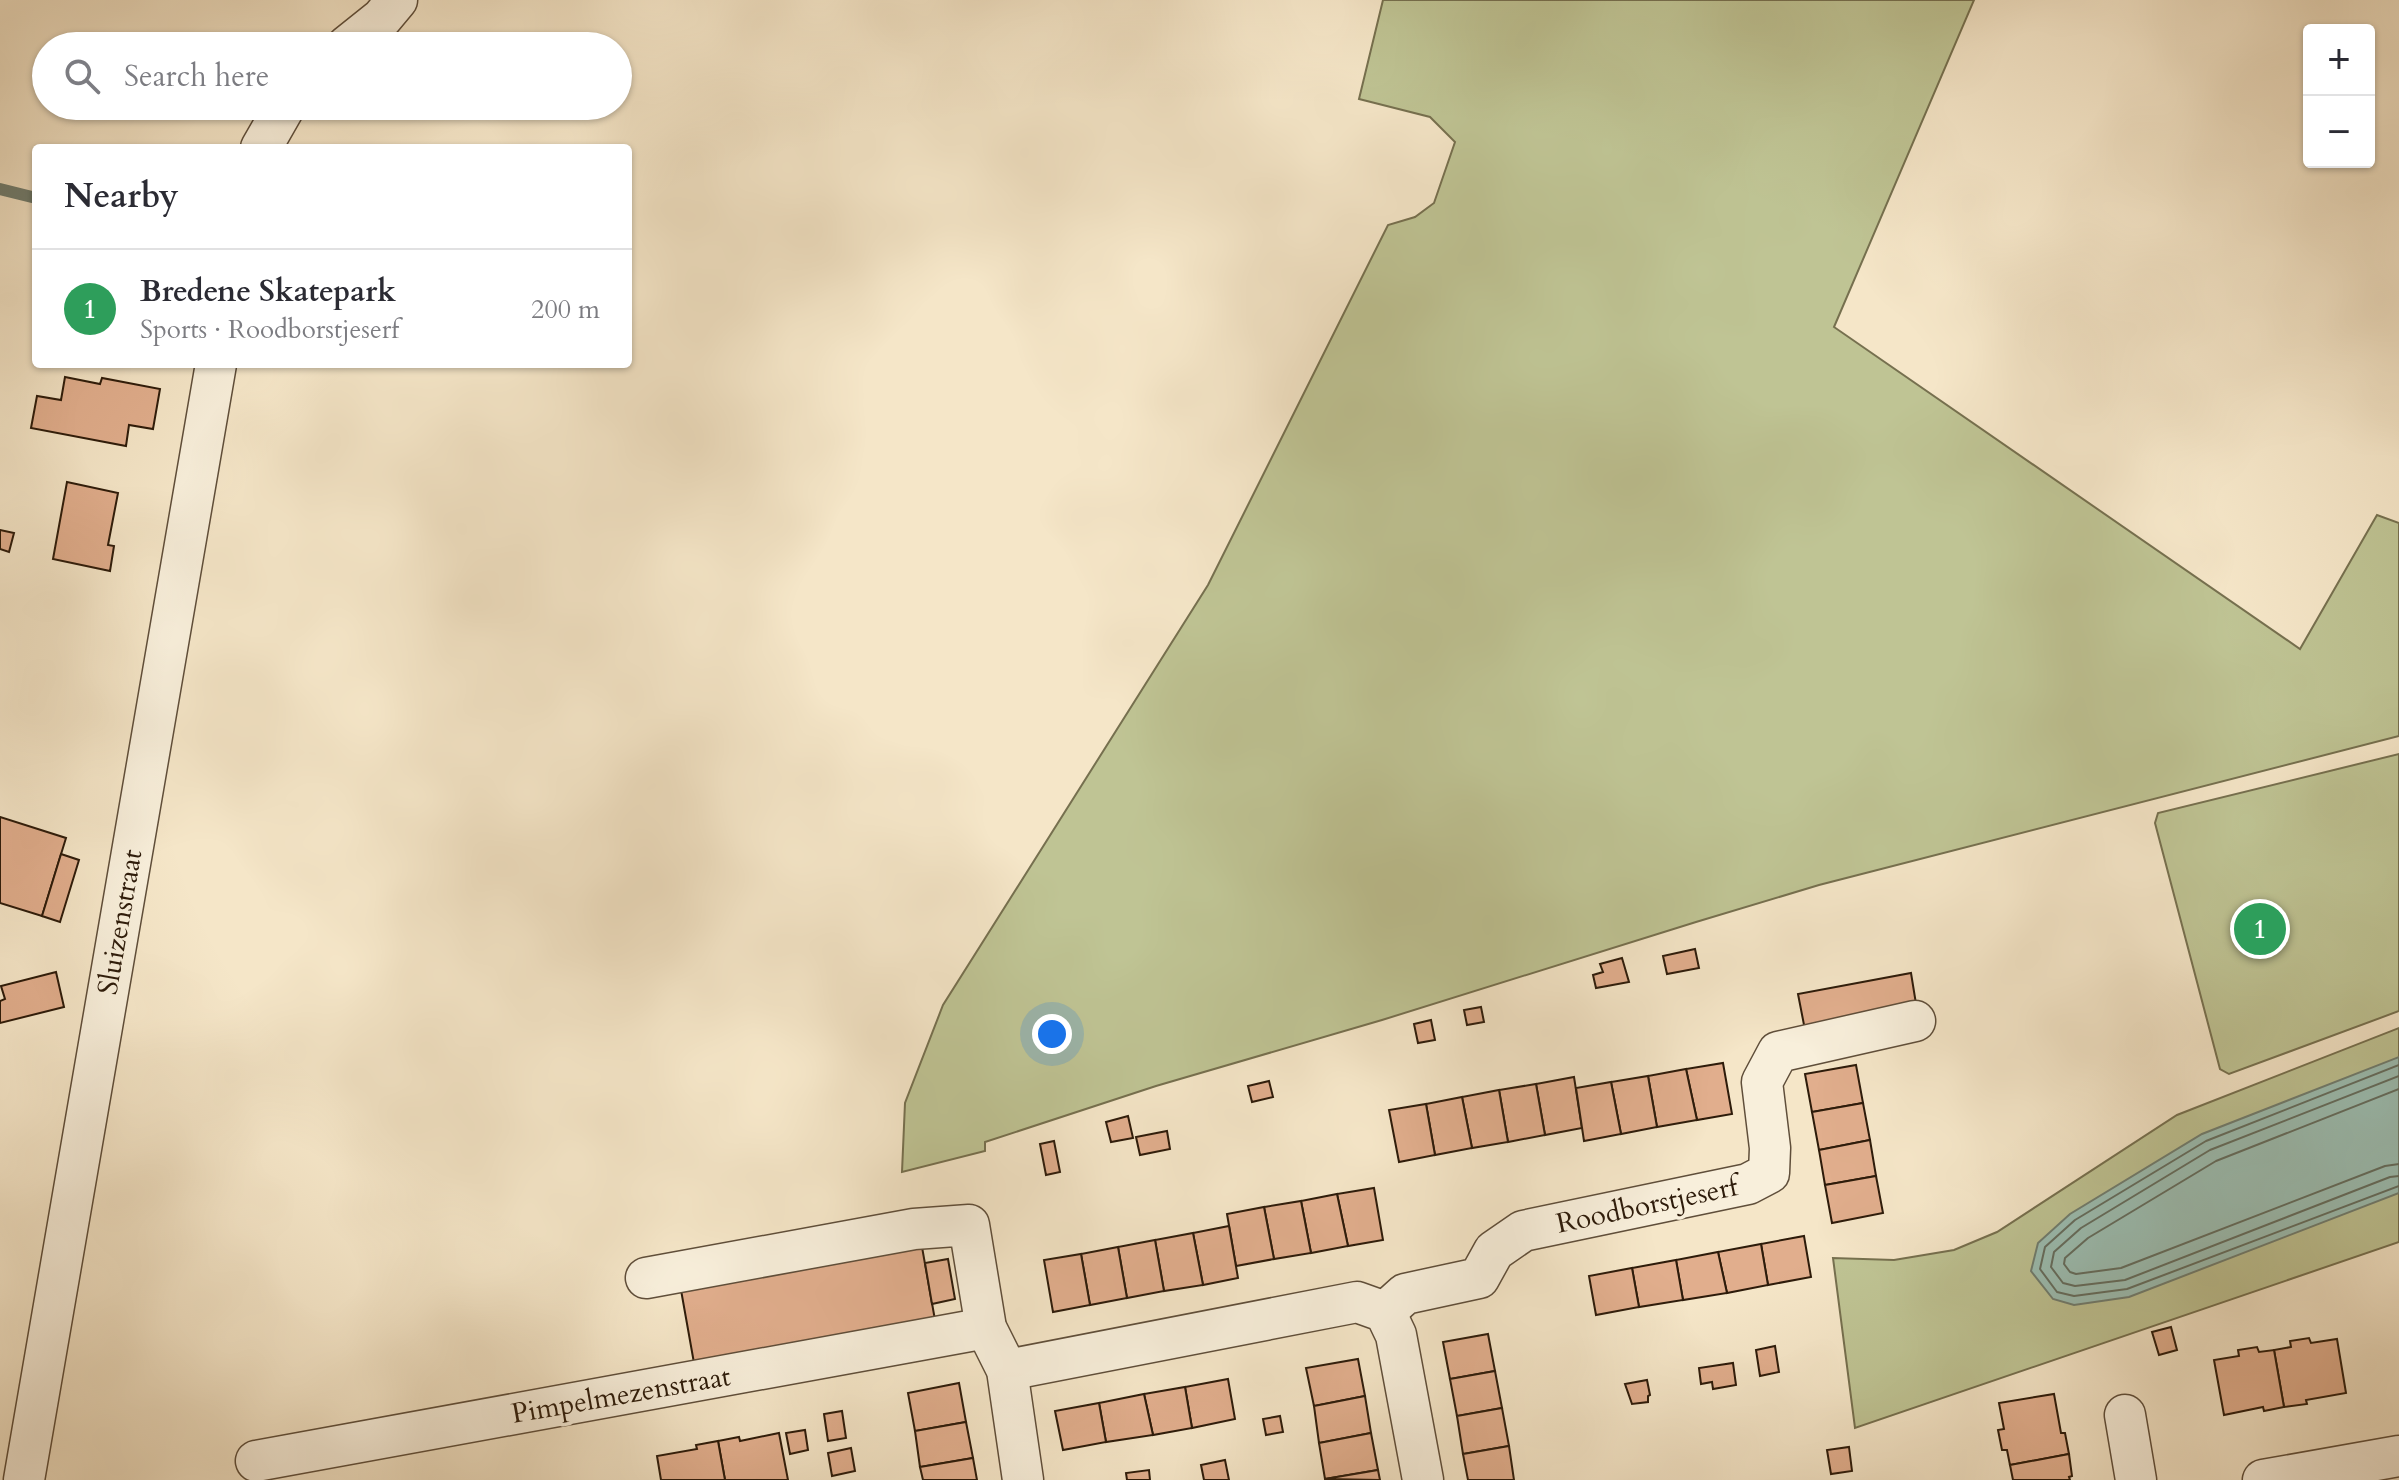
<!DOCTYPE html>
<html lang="en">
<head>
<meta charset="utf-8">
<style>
  :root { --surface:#fff; --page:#f7f7f7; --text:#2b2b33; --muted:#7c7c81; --line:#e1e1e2; --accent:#8f2418 }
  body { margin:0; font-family:Cardo,serif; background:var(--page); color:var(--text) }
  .controls { position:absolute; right:24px; top:24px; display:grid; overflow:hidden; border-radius:8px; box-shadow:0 2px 6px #0004 }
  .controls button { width:72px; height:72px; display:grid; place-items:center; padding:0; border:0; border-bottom:2px solid var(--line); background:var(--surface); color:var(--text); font:40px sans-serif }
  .you { position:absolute; left:1052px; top:1034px; width:28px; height:28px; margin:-20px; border:6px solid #fff; border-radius:50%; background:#1a73e8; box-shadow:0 0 0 12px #1a73e833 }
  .badge { display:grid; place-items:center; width:52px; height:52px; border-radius:50%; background:var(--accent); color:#fff; font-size:26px; font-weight:700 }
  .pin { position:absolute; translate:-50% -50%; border:4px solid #fff; box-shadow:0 2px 8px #0006 }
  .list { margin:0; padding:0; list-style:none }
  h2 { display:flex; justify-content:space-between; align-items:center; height:104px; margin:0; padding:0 32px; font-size:34px }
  h2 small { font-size:26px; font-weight:400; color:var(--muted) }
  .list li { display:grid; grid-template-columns:52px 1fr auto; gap:24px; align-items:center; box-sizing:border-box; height:120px; padding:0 32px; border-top:2px solid var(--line) }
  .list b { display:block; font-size:30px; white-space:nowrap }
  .list p { margin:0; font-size:26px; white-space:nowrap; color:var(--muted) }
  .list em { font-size:26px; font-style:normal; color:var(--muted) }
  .icon { flex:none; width:44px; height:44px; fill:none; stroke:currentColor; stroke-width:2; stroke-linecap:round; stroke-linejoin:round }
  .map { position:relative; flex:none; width:2399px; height:1480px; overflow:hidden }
  .search { position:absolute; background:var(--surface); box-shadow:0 2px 6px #0004; left:32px; top:32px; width:600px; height:88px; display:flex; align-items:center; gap:20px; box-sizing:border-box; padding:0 28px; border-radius:44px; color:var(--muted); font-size:30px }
  .panel { position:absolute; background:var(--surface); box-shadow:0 2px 6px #0004; left:32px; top:144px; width:600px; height:224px; border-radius:8px }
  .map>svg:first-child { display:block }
  .green { fill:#bfc494; stroke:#76704f; stroke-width:2 }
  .water { fill:#9cc0b5; stroke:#707e71; stroke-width:2 }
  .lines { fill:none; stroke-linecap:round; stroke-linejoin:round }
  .shore { stroke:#646e60; stroke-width:2 }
  .stream { stroke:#707e71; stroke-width:12 }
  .building { fill:#e1ae8d; stroke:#2d1b0a; stroke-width:2 }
  .minor-casing { stroke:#5f4e3a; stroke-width:43 }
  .minor { stroke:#f8efdb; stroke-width:40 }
  .labels { text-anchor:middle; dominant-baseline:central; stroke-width:7; stroke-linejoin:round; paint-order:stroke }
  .street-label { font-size:28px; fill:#2d1b0a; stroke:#f8efdb }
</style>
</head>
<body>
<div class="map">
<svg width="2399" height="1480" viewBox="0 0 2399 1480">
  <rect width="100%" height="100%" fill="#f5e6c8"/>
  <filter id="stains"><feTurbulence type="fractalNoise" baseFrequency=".0025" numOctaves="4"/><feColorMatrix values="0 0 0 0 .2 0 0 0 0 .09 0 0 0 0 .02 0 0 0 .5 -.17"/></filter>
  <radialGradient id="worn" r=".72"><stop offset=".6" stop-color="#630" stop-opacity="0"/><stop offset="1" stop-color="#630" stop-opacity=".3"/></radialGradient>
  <g class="green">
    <path d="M1383 0H1974L1834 327 2300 649 2377 515 2399 523V736L1819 885 1696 922 1382 1020 1156 1086 985 1142V1151L902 1172 905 1103 943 1005 1208 585 1388 225 1415 217 1434 203 1455 142 1430 117 1359 99Z"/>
    <path d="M2399 754V1011L2229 1074 2220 1069 2155 823 2158 813Z"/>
    <path d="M2399 1028V1242L1855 1428 1833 1258 1894 1260 1954 1250 1997 1232 2177 1115Z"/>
  </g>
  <path class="water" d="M2399 1057V1193L2129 1297 2074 1305 2053 1299 2031 1271 2038 1243 2070 1214 2202 1134Z"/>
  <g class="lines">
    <g class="shore">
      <path d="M2399 1065 2206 1141 2075 1220 2045 1247 2040 1269 2057 1292 2074 1296 2127 1289 2399 1186"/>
      <path d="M2399 1076 2210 1150 2081 1228 2054 1252 2051 1267 2063 1283 2075 1286 2125 1280 2390 1177 2399 1176"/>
      <path d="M2399 1089 2216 1161 2088 1238 2065 1258 2064 1264 2070 1272 2076 1274 2121 1268 2385 1166 2399 1164"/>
    </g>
    <path class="stream" d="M0 189 36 198"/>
  </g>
  <g class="building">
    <path d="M65 377 100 384 102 378 160 389 153 429 129 425 126 446 31 428 37 396 61 400Z"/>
    <path d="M67 482 118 493 108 545 114 546 110 571 53 559Z"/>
    <path d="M0 530 14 533 9 552 0 549Z"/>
    <path d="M0 817 66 838 42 916 0 903Z"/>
    <path d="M61 854 79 860 60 922 42 916Z"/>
    <path d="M1695 949 1699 968 1667 974 1663 956Z"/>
    <path d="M1622 958 1629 982 1596 988 1593 975 1603 972 1600 964Z"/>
    <path d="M56 972 64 1007 0 1023V1001L5 999 1 986Z"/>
    <path d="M1911 973 1917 1010 1805 1030 1798 994Z"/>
    <path d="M1481 1007 1484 1022 1467 1025 1464 1010Z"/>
    <path d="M1431 1020 1435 1040 1418 1043 1414 1024Z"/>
    <path d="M1723 1063 1732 1114 1697 1120 1686 1069Z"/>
    <path d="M1856 1065 1863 1103 1812 1112 1805 1074Z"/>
    <path d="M1686 1069 1697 1120 1657 1127 1648 1076Z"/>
    <path d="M1648 1076 1657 1127 1621 1134 1611 1082Z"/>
    <path d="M1574 1077 1582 1128 1545 1135 1536 1084Z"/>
    <path d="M1269 1081 1273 1097 1252 1102 1248 1086Z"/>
    <path d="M1611 1082 1621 1134 1584 1141 1576 1088Z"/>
    <path d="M1536 1084 1545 1135 1508 1142 1499 1090Z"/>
    <path d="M1499 1090 1508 1142 1472 1148 1462 1097Z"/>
    <path d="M1462 1097 1472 1148 1435 1155 1426 1104Z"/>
    <path d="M1863 1103 1870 1140 1819 1150 1812 1112Z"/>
    <path d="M1426 1104 1435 1155 1399 1162 1389 1110Z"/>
    <path d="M1128 1116 1133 1138 1111 1142 1106 1122Z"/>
    <path d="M1167 1131 1170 1149 1140 1155 1136 1137Z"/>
    <path d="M1870 1140 1876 1176 1825 1185 1819 1150Z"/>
    <path d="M1054 1141 1060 1172 1046 1175 1040 1144Z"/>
    <path d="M1876 1176 1883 1213 1832 1223 1825 1185Z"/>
    <path d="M1374 1188 1383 1240 1348 1246 1337 1194Z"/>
    <path d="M1337 1194 1348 1246 1311 1253 1301 1201Z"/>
    <path d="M1301 1201 1311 1253 1274 1259 1264 1207Z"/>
    <path d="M1264 1207 1274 1259 1236 1266 1227 1214Z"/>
    <path d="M1229 1226 1238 1278 1203 1285 1193 1233Z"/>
    <path d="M1193 1233 1203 1285 1164 1291 1155 1240Z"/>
    <path d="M1804 1236 1811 1277 1768 1285 1761 1244Z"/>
    <path d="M1155 1240 1164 1291 1127 1298 1118 1247Z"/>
    <path d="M1761 1244 1768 1285 1727 1293 1718 1252Z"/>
    <path d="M922 1247 935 1320 694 1363 681 1290Z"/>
    <path d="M1118 1247 1127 1298 1090 1305 1081 1254Z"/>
    <path d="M1718 1252 1727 1293 1683 1300 1676 1260Z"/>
    <path d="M1081 1254 1090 1305 1053 1312 1044 1260Z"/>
    <path d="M948 1259 955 1299 932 1304 925 1263Z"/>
    <path d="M1676 1260 1683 1300 1639 1307 1632 1268Z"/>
    <path d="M1632 1268 1639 1307 1596 1315 1589 1276Z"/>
    <path d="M2171 1327 2177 1350 2159 1355 2152 1332Z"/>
    <path d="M1488 1334 1495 1371 1450 1379 1443 1342Z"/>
    <path d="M2309 1338 2311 1343 2337 1339 2346 1393 2306 1400 2307 1404 2284 1407 2274 1350 2291 1347 2290 1341Z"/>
    <path d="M1775 1346 1779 1372 1760 1376 1756 1350Z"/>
    <path d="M2257 1347 2259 1352 2274 1350 2284 1407 2264 1411 2263 1407 2224 1415 2214 1360 2239 1356 2238 1350Z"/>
    <path d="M1358 1359 1365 1396 1314 1406 1306 1368Z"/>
    <path d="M1733 1363 1736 1385 1713 1389 1712 1382 1701 1384 1699 1368Z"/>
    <path d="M1495 1371 1502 1408 1457 1416 1450 1379Z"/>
    <path d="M1228 1379 1235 1419 1192 1428 1185 1387Z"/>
    <path d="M1647 1380 1650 1395 1648 1396V1402L1632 1404 1625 1384Z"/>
    <path d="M959 1383 966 1422 915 1431 908 1393Z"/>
    <path d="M1185 1387 1192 1428 1153 1435 1144 1394Z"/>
    <path d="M1144 1394 1153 1435 1106 1442 1099 1403Z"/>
    <path d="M2054 1394 2061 1433H2065L2069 1454 2010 1465 2007 1450H2002L1998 1430 2004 1429 1999 1403Z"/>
    <path d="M1365 1396 1371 1433 1319 1443 1314 1406Z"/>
    <path d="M1099 1403 1106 1442 1063 1450 1055 1411Z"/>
    <path d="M1502 1408 1509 1446 1463 1454 1457 1416Z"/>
    <path d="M842 1411 846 1438 828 1441 824 1414Z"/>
    <path d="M1280 1416 1283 1432 1266 1435 1263 1419Z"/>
    <path d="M966 1422 973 1458 920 1467 915 1431Z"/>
    <path d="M805 1430 808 1450 790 1454 786 1433Z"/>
    <path d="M779 1433 788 1480H725L718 1441 739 1437 740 1441Z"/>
    <path d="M1371 1433 1378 1470 1325 1479 1319 1443Z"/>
    <path d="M718 1441 725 1480H661L657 1456 697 1449 696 1445Z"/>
    <path d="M1509 1446 1514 1480H1468L1463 1454Z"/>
    <path d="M1849 1447 1852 1471 1831 1474 1827 1450Z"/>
    <path d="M851 1448 855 1471 832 1476 828 1453Z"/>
    <path d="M2069 1454 2072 1476 2069 1477 2070 1480H2013L2010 1465Z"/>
    <path d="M973 1458 977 1480H923L920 1467Z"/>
    <path d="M1225 1460 1229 1480H1204L1201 1465Z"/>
    <path d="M1149 1470 1150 1480H1127L1126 1473Z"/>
    <path d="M1378 1470 1380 1480 1325 1479Z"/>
  </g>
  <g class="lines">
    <defs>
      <g id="minor">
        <path d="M347 46 382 18 397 0"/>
        <path d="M261 148 285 106"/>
        <path d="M646 1278 914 1229 969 1225 986 1328 1007 1370 1023 1480"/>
        <path d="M1385 1312 1405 1294 1479 1278 1494 1251 1523 1231 1748 1184 1769 1173 1770 1148 1762 1082 1778 1052 1915 1021"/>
        <path d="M1007 1370 1357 1302 1385 1312 1396 1335 1423 1480"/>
        <path d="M2125 1415 2136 1480"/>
        <path d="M256 1461 986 1328"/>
        <path d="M24 1480 216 364"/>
        <path d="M2263 1480 2399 1456"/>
      </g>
    </defs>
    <use href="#minor" class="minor-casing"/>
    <use href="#minor" class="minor"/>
  </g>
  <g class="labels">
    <g class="street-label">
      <text transform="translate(120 922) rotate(-80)">Sluizenstraat</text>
      <text transform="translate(1647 1205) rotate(-12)">Roodborstjeserf</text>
      <text transform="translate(621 1395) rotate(-10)">Pimpelmezenstraat</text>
    </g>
  </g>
  <rect width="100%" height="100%" filter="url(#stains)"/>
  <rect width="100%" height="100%" fill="url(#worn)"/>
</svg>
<div class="controls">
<button>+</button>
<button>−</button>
</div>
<div class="you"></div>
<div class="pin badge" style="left:2260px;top:929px;background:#2e9e5b">1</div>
<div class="search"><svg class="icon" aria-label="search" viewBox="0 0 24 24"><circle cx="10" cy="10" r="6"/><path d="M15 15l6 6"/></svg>Search here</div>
<section class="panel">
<h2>Nearby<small></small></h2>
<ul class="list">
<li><span class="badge" style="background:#2e9e5b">1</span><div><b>Bredene Skatepark</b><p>Sports · Roodborstjeserf</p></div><em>200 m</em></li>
</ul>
</section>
</div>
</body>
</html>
